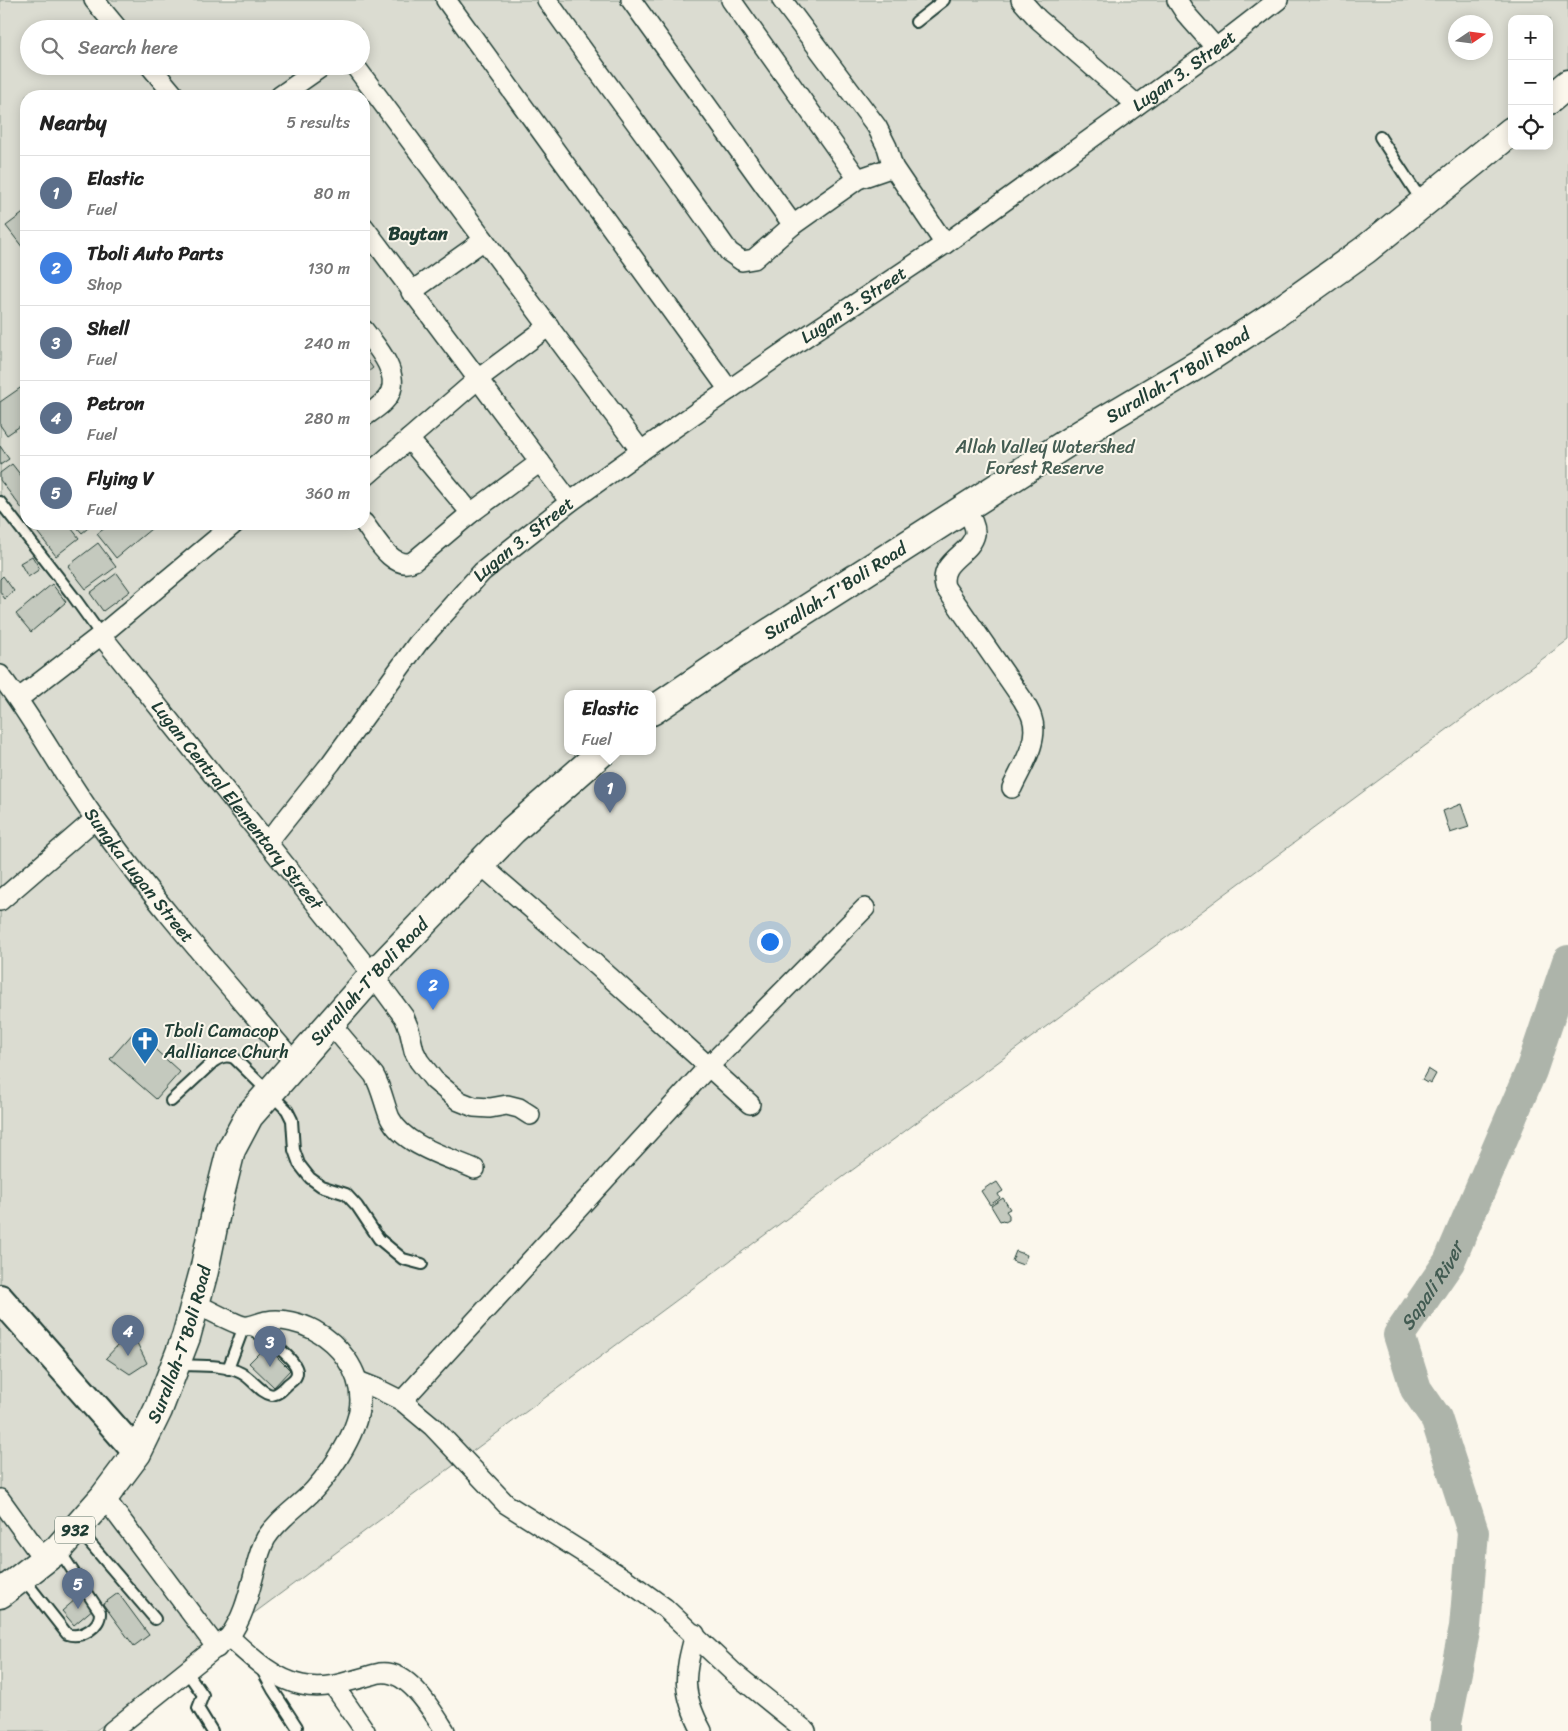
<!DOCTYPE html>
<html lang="en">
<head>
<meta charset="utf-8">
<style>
  :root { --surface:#fff; --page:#f2f2f2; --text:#222; --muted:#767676; --line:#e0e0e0; --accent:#b45309 }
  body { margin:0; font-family:Sriracha,sans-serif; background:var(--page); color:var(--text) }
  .controls { position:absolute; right:15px; top:15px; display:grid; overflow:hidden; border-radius:10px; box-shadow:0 2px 12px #0003 }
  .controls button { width:45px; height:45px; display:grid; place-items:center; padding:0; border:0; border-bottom:1px solid var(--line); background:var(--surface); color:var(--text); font:25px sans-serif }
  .compass { position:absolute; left:1448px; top:15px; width:45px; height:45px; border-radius:50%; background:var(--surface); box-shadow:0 2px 12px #0003; rotate:77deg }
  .you { position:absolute; left:769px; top:941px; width:18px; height:18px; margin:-12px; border:4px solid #fff; border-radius:50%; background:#1a73e8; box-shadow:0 0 0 8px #1a73e833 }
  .badge { display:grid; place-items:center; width:32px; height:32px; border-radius:50%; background:var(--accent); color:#fff; font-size:16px; font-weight:700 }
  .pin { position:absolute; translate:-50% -41px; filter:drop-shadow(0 1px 2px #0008) }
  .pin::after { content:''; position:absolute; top:26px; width:18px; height:15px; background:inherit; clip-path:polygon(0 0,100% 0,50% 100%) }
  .popup { position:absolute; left:564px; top:690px; width:92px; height:65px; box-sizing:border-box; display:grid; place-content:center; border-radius:10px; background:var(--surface); filter:drop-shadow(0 1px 4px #0005); font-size:16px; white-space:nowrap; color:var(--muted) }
  .popup b { font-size:19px; color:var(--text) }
  .popup::after { content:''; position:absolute; left:50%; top:100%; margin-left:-10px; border:10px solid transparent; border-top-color:var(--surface) }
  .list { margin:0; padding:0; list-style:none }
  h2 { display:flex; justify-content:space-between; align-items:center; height:65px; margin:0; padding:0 20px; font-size:21px }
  h2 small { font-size:16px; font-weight:400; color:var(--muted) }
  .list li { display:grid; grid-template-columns:32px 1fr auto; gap:15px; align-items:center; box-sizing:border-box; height:75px; padding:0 20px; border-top:1px solid var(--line) }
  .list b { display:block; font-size:19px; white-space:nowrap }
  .list p { margin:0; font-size:16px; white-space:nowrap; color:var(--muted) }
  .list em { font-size:16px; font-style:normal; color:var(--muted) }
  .icon { flex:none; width:28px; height:28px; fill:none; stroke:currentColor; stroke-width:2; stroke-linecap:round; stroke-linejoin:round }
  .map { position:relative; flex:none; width:1568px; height:1731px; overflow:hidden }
  .search { position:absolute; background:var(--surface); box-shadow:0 2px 12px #0003; left:20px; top:20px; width:350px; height:55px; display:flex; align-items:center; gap:12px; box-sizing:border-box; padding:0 18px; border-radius:28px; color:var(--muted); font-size:19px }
  .panel { position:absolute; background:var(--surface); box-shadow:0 2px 12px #0003; left:20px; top:90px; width:350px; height:440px; border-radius:20px }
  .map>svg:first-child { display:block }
  .green { fill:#dbdcd1; stroke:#7d8c82; fill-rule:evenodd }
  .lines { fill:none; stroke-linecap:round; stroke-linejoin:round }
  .river { stroke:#adb4aa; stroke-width:32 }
  .building { fill:#c4c9be; stroke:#1f3d34 }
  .service-casing { stroke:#1f3d34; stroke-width:14 }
  .minor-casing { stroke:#1f3d34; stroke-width:22 }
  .secondary-casing { stroke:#1f3d34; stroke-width:30 }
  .primary-casing { stroke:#1f3d34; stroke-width:31 }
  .service { stroke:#fbf7ec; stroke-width:10 }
  .minor { stroke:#fbf7ec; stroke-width:19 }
  .secondary { stroke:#fbf7ec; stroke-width:26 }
  .primary { stroke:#fbf7ec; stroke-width:28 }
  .labels { text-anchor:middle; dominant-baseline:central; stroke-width:4; stroke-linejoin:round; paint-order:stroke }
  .shield { fill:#fbf7ec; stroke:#61756b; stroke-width:1 }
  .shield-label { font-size:16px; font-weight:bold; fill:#1f3d34 }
  .street-label { font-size:18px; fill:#1f3d34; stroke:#fbf7ec }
  .park-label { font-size:18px; fill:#455d53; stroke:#fbf7ec }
  .poi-label { font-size:18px; fill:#1f3d34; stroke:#fbf7ec; text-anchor:start }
  .neighbourhood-label { font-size:19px; font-weight:bold; fill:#1f3d34; stroke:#fbf7ec }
  .water-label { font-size:19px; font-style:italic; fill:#425b52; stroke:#fbf7ec }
</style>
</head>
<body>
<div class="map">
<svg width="1568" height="1731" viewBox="0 0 1568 1731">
  <rect width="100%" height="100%" fill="#fbf7ec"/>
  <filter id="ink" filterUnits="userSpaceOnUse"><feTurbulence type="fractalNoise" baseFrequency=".02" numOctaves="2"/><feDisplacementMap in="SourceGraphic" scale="10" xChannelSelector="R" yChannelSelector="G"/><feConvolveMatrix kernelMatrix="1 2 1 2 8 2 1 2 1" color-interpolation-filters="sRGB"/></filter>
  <g filter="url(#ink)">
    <path class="green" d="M0 0H1568V640L95 1731H0ZM1512 19H1549V146H1512ZM1456 22H1486V52H1456ZM29 29H361V66H29ZM26 96H364V524H26ZM568 694H652V752H568Z"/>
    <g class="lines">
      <path class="river" id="s1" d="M1446 1731V1722L1465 1627 1473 1532 1436 1418 1416 1389 1399 1335 1449 1262 1531 1071 1568 961"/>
    </g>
    <g class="building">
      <path d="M26 211V246L23 248 6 226Z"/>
      <path d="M364 356 373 368 364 375Z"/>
      <path d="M26 384V422L7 435 0 425V402Z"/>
      <path d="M0 446 9 459 0 465Z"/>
      <path d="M12 464 26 482V507L23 510 0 480V473Z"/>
      <path d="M31 524H68L79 538 56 556Z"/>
      <path d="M74 524H93L82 533Z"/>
      <path d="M110 524H157L116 558 97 534Z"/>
      <path d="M98 543 116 567 86 589 68 566Z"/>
      <path d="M32 556 40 569 28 577 20 563Z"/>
      <path d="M117 573 130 591 103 611 90 593Z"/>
      <path d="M3 576 14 591 5 599 0 592V579Z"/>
      <path d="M52 584 66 602 31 632 16 614Z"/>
      <path d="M1461 804 1469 827 1450 833 1443 811Z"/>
      <path d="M135 1031 180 1072 156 1099 110 1059Z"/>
      <path d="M1428 1069 1436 1074 1431 1083 1428 1081 1427 1083 1422 1080Z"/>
      <path d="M997 1182 1003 1191 998 1194 1000 1198 990 1205 981 1191 991 1184 992 1185Z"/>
      <path d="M1003 1198 1010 1209 1006 1211 1009 1215V1220L1005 1222 1003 1220 1000 1221 991 1206Z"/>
      <path d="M1016 1251 1027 1255 1023 1265 1012 1261Z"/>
      <path d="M131 1331 147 1363 130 1374 106 1358Z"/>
      <path d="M266 1346 290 1370 274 1387 249 1363Z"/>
      <path d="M83 1593 94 1608 74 1625 62 1611Z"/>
      <path d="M118 1593 149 1635 134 1646 103 1604Z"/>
    </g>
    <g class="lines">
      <defs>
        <g id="service">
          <path d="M916 22 944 0"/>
          <path d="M1380 137 1423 203"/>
          <path d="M0 502 73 596 101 635"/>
          <path d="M171 1101 213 1062C220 1057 226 1055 234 1058L287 1110 292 1120 294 1150 299 1164 310 1178 321 1186 346 1194 357 1206 379 1239 403 1259 422 1264"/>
          <path d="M178 1365C196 1366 225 1364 241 1373 252 1378 260 1393 272 1395 279 1394 283 1389 288 1384 292 1381 297 1378 297 1372 297 1357 257 1332 244 1326L228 1369"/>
          <path d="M78 1529 155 1619"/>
          <path d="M23 1578 67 1634C81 1639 101 1627 100 1612L59 1550"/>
          <path d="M262 1670 273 1690 297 1727"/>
          <path d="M187 1672 203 1695 198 1708 212 1731"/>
        </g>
        <g id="minor">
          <path d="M94 0 118 29"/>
          <path d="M446 0 729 390"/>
          <path d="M547 0C607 85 670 167 729 252L742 261 754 259 793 225 858 179 893 167"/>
          <path d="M631 0 793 225"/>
          <path d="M731 0 858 179"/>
          <path d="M782 0 877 127 887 147 893 167 945 244"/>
          <path d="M1021 0 1038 19 1137 105"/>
          <path d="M1177 0 1186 14 1216 48"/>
          <path d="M150 66 175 96"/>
          <path d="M355 66 641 451"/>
          <path d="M280 96 323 66"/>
          <path d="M364 227 570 502"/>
          <path d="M411 292 484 240"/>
          <path d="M364 330C376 346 400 372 390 393 386 403 372 411 364 417"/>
          <path d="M409 439 471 513 540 462"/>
          <path d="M364 478 478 379 549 326"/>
          <path d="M965 508C969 515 976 525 975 534 971 555 938 560 945 587L1023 700C1026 706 1030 711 1032 718 1040 741 1021 768 1012 788"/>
          <path d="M364 523C375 537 393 572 414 561L471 513"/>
          <path id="s2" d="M101 635 373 975 404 1017 409 1029 414 1051 419 1061 434 1080 459 1101 474 1107 490 1108 507 1105 519 1108 530 1115"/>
          <path id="s3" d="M0 675C35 721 62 773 96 820 157 905 227 983 294 1062"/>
          <path d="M18 699 101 635 234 524"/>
          <path id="s4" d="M267 843 331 763 418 643 482 572 504 554 570 502 641 451 795 344 945 244 1216 48 1278 0"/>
          <path d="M480 864 593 962 750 1104"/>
          <path d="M0 901 95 819"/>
          <path d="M330 1023 374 1075C382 1089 384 1104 390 1118 404 1146 448 1157 475 1169"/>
          <path d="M358 1381 378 1389 402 1401 432 1426 506 1504 625 1579 665 1608 733 1672 806 1731"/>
          <path d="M402 1401 709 1066 865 908"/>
          <path d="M104 1497 217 1648"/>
          <path d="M0 1499 44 1560"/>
          <path d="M695 1634C684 1675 681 1692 702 1731"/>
          <path d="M229 1637C250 1656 273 1679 302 1685 318 1689 334 1686 350 1681 360 1679 370 1675 380 1673 408 1669 432 1710 445 1731"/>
          <path d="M334 1686 365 1731"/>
          <path d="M112 1731 229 1637C243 1618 248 1597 254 1574 257 1562 260 1549 266 1538 279 1518 298 1507 314 1490 333 1469 360 1429 360 1400 360 1370 339 1344 314 1330 301 1323 282 1318 267 1321 260 1322 251 1327 244 1326 236 1325 205 1308 196 1304"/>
        </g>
        <path id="secondary" d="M0 1298 137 1453"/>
        <g id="primary">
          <path d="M1549 100 1568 84"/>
          <path id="s5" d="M652 711 733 656 890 556 1081 434 1202 362 1271 317 1365 250 1512 131"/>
          <path id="s6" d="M0 1594 58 1549 104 1497 137 1453 158 1410 186 1337 204 1271 219 1198 231 1150 249 1116 373 975 480 864 513 830 602 752"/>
        </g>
      </defs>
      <use href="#service" class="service-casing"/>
      <use href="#minor" class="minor-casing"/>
      <use href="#secondary" class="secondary-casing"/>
      <use href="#primary" class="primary-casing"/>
      <use href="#service" class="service"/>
      <use href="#minor" class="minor"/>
      <use href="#secondary" class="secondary"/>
      <use href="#primary" class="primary"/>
    </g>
  </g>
  <defs>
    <symbol id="church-pin" viewBox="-11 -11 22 30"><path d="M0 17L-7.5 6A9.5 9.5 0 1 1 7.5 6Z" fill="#1f6fb2" stroke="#fbf7ec"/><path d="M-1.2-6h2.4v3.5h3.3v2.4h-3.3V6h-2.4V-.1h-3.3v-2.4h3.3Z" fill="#fff"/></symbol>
  </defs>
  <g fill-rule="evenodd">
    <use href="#church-pin" x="129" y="1025" width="32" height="43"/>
  </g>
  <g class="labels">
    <rect class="shield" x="55" y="1516.5" width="40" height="27" rx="4"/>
    <g class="shield-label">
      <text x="75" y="1530">932</text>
    </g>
    <g class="street-label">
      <text stroke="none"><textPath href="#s4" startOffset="1209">Lugan 3. Street</textPath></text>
      <text stroke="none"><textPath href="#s4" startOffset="804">Lugan 3. Street</textPath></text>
      <text stroke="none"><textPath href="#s5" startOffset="624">Surallah-T'Boli Road</textPath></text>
      <text stroke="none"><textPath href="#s4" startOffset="399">Lugan 3. Street</textPath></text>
      <text stroke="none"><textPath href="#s5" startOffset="219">Surallah-T'Boli Road</textPath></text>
      <text stroke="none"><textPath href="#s2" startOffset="218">Lugan Central Elementary Street</textPath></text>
      <text stroke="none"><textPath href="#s3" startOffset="244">Sungka Lugan Street</textPath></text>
      <text stroke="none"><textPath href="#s6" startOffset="735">Surallah-T'Boli Road</textPath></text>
      <text stroke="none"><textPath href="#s6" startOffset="315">Surallah-T'Boli Road</textPath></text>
    </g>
    <g class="park-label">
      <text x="1045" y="447">Allah Valley Watershed<tspan x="1045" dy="21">Forest Reserve</tspan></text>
    </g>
    <g class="poi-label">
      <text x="164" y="1031">Tboli Camacop<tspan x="164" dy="21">Aalliance Churh</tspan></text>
    </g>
    <g class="neighbourhood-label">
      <text x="418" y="233">Baytan</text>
    </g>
    <g class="water-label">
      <text stroke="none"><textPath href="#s1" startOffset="472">Sapali River</textPath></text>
    </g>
  </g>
</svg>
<div class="controls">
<button>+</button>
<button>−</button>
<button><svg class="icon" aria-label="locate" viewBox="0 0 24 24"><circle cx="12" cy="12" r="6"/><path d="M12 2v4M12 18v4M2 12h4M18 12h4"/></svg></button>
</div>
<svg class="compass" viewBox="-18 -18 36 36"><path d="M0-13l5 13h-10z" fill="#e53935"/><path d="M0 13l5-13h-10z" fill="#767676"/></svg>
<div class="you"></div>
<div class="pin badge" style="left:610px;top:813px;background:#5c6f8a">1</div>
<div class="popup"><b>Elastic</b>Fuel</div>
<div class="pin badge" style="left:433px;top:1010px;background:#3f7fe0">2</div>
<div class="pin badge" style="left:270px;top:1367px;background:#5c6f8a">3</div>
<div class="pin badge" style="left:128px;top:1356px;background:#5c6f8a">4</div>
<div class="pin badge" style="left:78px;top:1609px;background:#5c6f8a">5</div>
<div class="search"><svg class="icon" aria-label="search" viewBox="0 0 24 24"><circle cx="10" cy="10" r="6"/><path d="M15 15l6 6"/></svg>Search here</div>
<section class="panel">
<h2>Nearby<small>5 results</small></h2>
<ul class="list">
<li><span class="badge" style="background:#5c6f8a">1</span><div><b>Elastic</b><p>Fuel</p></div><em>80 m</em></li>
<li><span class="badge" style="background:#3f7fe0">2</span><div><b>Tboli Auto Parts</b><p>Shop</p></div><em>130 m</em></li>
<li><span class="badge" style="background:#5c6f8a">3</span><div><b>Shell</b><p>Fuel</p></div><em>240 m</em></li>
<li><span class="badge" style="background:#5c6f8a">4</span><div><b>Petron</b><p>Fuel</p></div><em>280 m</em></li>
<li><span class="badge" style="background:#5c6f8a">5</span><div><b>Flying V</b><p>Fuel</p></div><em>360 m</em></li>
</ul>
</section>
</div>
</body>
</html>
